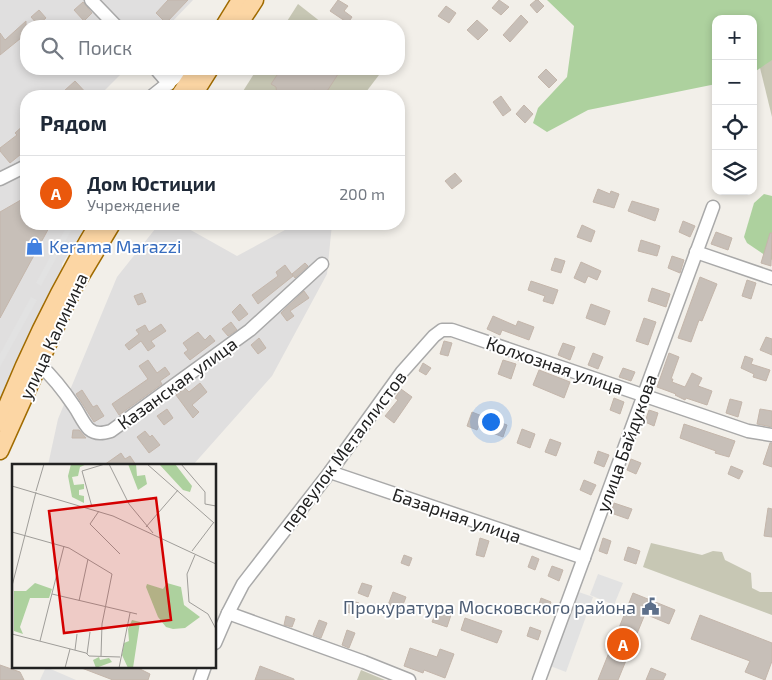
<!DOCTYPE html>
<html lang="ru">
<head>
<meta charset="utf-8">
<style>
  :root { --surface:#fff; --page:#f6f6f7; --text:#1f2937; --muted:#747a83; --line:#e0e1e3; --accent:#ea580c }
  body { margin:0; font-family:"Exo 2",sans-serif; background:var(--page); color:var(--text) }
  .controls { position:absolute; right:15px; top:15px; display:grid; overflow:hidden; border-radius:10px; box-shadow:0 2px 8px #0003 }
  .controls button { width:45px; height:45px; display:grid; place-items:center; padding:0; border:0; border-bottom:1px solid var(--line); background:var(--surface); color:var(--text); font:25px sans-serif }
  .you { position:absolute; left:490px; top:421px; width:18px; height:18px; margin:-12px; border:4px solid #fff; border-radius:50%; background:#1a73e8; box-shadow:0 0 0 8px #1a73e833 }
  .badge { display:grid; place-items:center; width:32px; height:32px; border-radius:50%; background:var(--accent); color:#fff; font-size:16px; font-weight:700 }
  .pin { position:absolute; translate:-50% -50%; border:2px solid #fff; box-shadow:0 1px 5px #0006 }
  .list { margin:0; padding:0; list-style:none }
  h2 { display:flex; justify-content:space-between; align-items:center; height:65px; margin:0; padding:0 20px; font-size:21px }
  h2 small { font-size:16px; font-weight:400; color:var(--muted) }
  .list li { display:grid; grid-template-columns:32px 1fr auto; gap:15px; align-items:center; box-sizing:border-box; height:75px; padding:0 20px; border-top:1px solid var(--line) }
  .list b { display:block; font-size:19px; white-space:nowrap }
  .list p { margin:0; font-size:16px; white-space:nowrap; color:var(--muted) }
  .list em { font-size:16px; font-style:normal; color:var(--muted) }
  .icon { flex:none; width:28px; height:28px; fill:none; stroke:currentColor; stroke-width:2; stroke-linecap:round; stroke-linejoin:round }
  .map { position:relative; flex:none; width:772px; height:680px; overflow:hidden }
  .search { position:absolute; background:var(--surface); box-shadow:0 2px 8px #0003; left:20px; top:20px; width:385px; height:55px; display:flex; align-items:center; gap:12px; box-sizing:border-box; padding:0 18px; border-radius:20px; color:var(--muted); font-size:19px }
  .panel { position:absolute; background:var(--surface); box-shadow:0 2px 8px #0003; left:20px; top:90px; width:385px; height:140px; border-radius:20px }
  .map>svg:first-child { display:block }
  .residential { fill:#e0dfdf }
  .construction { fill:#c7c7b4 }
  .forest { fill:#add19e }
  .parking { fill:#e2e2e2 }
  .building { fill:#c7bfb8; stroke:#c4b6ab }
  .lines { fill:none; stroke-linecap:round; stroke-linejoin:round }
  .minor-casing { stroke:#a9a9a9; stroke-width:15 }
  .major-casing { stroke:#a06b00; stroke-width:19 }
  .minor { stroke:#fff; stroke-width:12 }
  .major { stroke:#fcd6a4; stroke-width:16 }
  .labels { text-anchor:middle; dominant-baseline:central; stroke-width:4; stroke-linejoin:round; paint-order:stroke }
  .shop-label { font-size:18px; fill:#366cbe; stroke:#fff; text-anchor:start }
  .street-label { font-size:18px; fill:#222; stroke:#fff }
  .service-label { font-size:18px; fill:#4e5e75; stroke:#fff; text-anchor:end }
  .inset-road { fill:none; stroke:#9f9d99; stroke-width:1 }
  .view { fill:#d40000; fill-opacity:0.15; stroke:#d40000; stroke-width:2.5 }
  .inset-edge { fill:none; stroke:#222; stroke-width:2.5 }
</style>
</head>
<body>
<div class="map">
<svg width="772" height="680" viewBox="0 0 772 680">
  <rect width="100%" height="100%" fill="#f2efe9"/>
  <g class="residential">
    <path d="M0 0H193L168 26H26V69H126L102 93 104 96H26V224H87L62 264V272L6 393 0 401Z"/>
    <path d="M159 224H180L237 256 296 224H332L327 274 272 376 193 465H48L58 419 117 277Z"/>
  </g>
  <g class="construction">
    <path d="M772 0V117L753 39V19Z"/>
    <path d="M298 4 326 26H284Z"/>
    <path d="M257 69H380L382 71 363 96H240Z"/>
    <path d="M651 543 702 555 713 551 722 552 725 560 751 573 752 588 760 592H772V615L643 567Z"/>
    <path d="M361 670 385 680H357Z"/>
  </g>
  <g class="forest">
    <path d="M547 0H772V60L753 73V19H716V84L588 110 547 132 533 123 538 108 567 77 574 26Z"/>
    <path d="M764 194 772 196V260L747 243 744 237 754 203Z"/>
  </g>
  <g class="parking">
    <path d="M68 224 73 227 41 286 36 283Z"/>
    <path d="M31 297 37 300 0 367V354Z"/>
    <path d="M598 574 623 583 614 605 590 595Z"/>
    <path d="M573 590 593 597 566 672 545 664Z"/>
    <path d="M46 667 76 680H40Z"/>
  </g>
  <g class="building">
    <path d="M168 0H188L166 23 156 13Z"/>
    <path d="M338 0 348 6 344 11 352 17 348 23 330 11Z"/>
    <path d="M499 0 509 7 501 15 492 8Z"/>
    <path d="M536 0H538L544 6 537 13 530 5Z"/>
    <path d="M83 2 92 13 84 21 74 10Z"/>
    <path d="M446 6 456 13 449 23 438 16Z"/>
    <path d="M39 10 46 18 38 25 31 17Z"/>
    <path d="M521 15 528 22 510 42 503 35Z"/>
    <path d="M477 20 488 30 478 40 467 30Z"/>
    <path d="M26 21V34L0 55V33L5 40Z"/>
    <path d="M281 69H337L340 71 324 96 314 90 309 96H277L276 87 271 84Z"/>
    <path d="M546 69 557 80 549 88 538 77Z"/>
    <path d="M75 81 89 96H69L64 91Z"/>
    <path d="M501 96 511 110 503 116 493 102Z"/>
    <path d="M524 105 533 114 525 123 516 114Z"/>
    <path d="M26 123V150L10 163 0 151V148L17 135 15 133Z"/>
    <path d="M455 173 462 181 452 189 445 181Z"/>
    <path d="M598 189 610 194 611 191 619 194 614 208 593 202Z"/>
    <path d="M26 197V224H51L0 318V212Z"/>
    <path d="M632 201 659 209 655 221 628 211Z"/>
    <path d="M683 221 695 226 690 237 679 232Z"/>
    <path d="M582 225 595 231 591 242 577 237Z"/>
    <path d="M716 232 732 238 728 250 711 244Z"/>
    <path d="M770 233H772L771 266 761 263Z"/>
    <path d="M641 240 660 246 657 256 638 251Z"/>
    <path d="M672 256 684 260 680 273 668 268Z"/>
    <path d="M555 258 565 261 561 273 551 270Z"/>
    <path d="M581 262 601 271 597 280 588 276 585 283 574 278Z"/>
    <path d="M305 263 308 266 295 278 292 274Z"/>
    <path d="M285 265 293 276 258 304 252 295 278 276 276 272Z"/>
    <path d="M700 277 717 284 702 321 699 320 691 342 678 338Z"/>
    <path d="M747 280 756 283 751 299 742 296Z"/>
    <path d="M531 281 558 290 553 304 543 301 545 296 528 290Z"/>
    <path d="M652 288 670 294 666 307 648 301Z"/>
    <path d="M304 291 309 298 290 311 294 316 287 321 281 313Z"/>
    <path d="M142 293 146 302 138 305 134 296Z"/>
    <path d="M240 304 248 314 239 321 232 312Z"/>
    <path d="M591 304 610 311 605 325 586 318Z"/>
    <path d="M493 316 516 326 518 321 534 327 529 340 502 330 500 335 487 329Z"/>
    <path d="M644 318 656 322 648 345 636 341Z"/>
    <path d="M231 322 237 330 228 336 222 329Z"/>
    <path d="M161 324 166 331 151 341 155 346 148 351 141 341 129 350 125 345 139 334 136 330 145 325 149 332Z"/>
    <path d="M198 332 205 340 210 335 215 341 190 360 184 353 188 350 183 343Z"/>
    <path d="M766 337 772 339V355L760 350Z"/>
    <path d="M259 338 266 348 258 354 251 345Z"/>
    <path d="M444 341 452 343 448 356 440 354Z"/>
    <path d="M563 343 575 347 570 360 558 355Z"/>
    <path d="M593 353 603 357 598 369 588 365Z"/>
    <path d="M669 353 679 357 671 379H673L672 382 685 387 692 373 702 378 698 386 712 391 707 405 686 398 685 400 675 395 676 394 657 387Z"/>
    <path d="M745 356 753 359 751 364 770 370 766 381 753 377 754 374 741 368Z"/>
    <path d="M148 360 157 373 165 367 170 374 160 381 162 384 119 415 112 404 148 379 139 366Z"/>
    <path d="M503 360 516 364 511 379 498 374Z"/>
    <path d="M423 363 431 368 426 375 419 371Z"/>
    <path d="M623 368 635 372 631 381 619 377Z"/>
    <path d="M539 370 570 382 564 398 533 385Z"/>
    <path d="M200 383 207 392 192 405 199 412 193 418 176 395 185 388 189 392Z"/>
    <path d="M401 389 412 397 394 423 385 416 398 400 395 398Z"/>
    <path d="M82 390 93 407 97 405 104 416 94 422 76 394Z"/>
    <path d="M614 398 624 402 620 414 610 410Z"/>
    <path d="M730 399 742 402 738 417 726 413Z"/>
    <path d="M167 409 173 418 164 425 157 416Z"/>
    <path d="M760 409 772 411V427L757 424Z"/>
    <path d="M649 410 658 413 654 426 645 422Z"/>
    <path d="M472 412 482 416 477 430 467 426Z"/>
    <path d="M494 420 507 425 503 437 490 432Z"/>
    <path d="M684 424 735 441 729 457 715 453 716 451 680 438Z"/>
    <path d="M522 429 535 434 530 448 517 443Z"/>
    <path d="M73 430H79L86 438H72Z"/>
    <path d="M145 431 150 437 152 435 160 445 149 453 137 437Z"/>
    <path d="M550 439 561 443 556 456 545 452Z"/>
    <path d="M770 443H772V467L763 464Z"/>
    <path d="M598 451 609 455 604 467 594 463Z"/>
    <path d="M121 453 125 459 130 456 136 465H104Z"/>
    <path d="M631 459 641 463 636 474 627 470Z"/>
    <path d="M731 466 743 471 739 479 728 474Z"/>
    <path d="M584 480 596 485 591 495 580 490Z"/>
    <path d="M614 503 632 509 628 519 611 513Z"/>
    <path d="M768 508 772 509V537L764 536Z"/>
    <path d="M480 538 489 541 484 557 476 555Z"/>
    <path d="M603 538 611 541 607 554 599 551Z"/>
    <path d="M628 547 640 551 636 564 624 560Z"/>
    <path d="M404 555 412 558 409 566 401 563Z"/>
    <path d="M532 556 539 559 535 570 528 567Z"/>
    <path d="M552 566 563 570 559 581 548 576Z"/>
    <path d="M362 583 372 586 368 597 358 593Z"/>
    <path d="M393 592 406 597 401 610 388 605Z"/>
    <path d="M633 593 675 610 669 624 645 614 618 680H598Z"/>
    <path d="M541 598 551 602 547 611 538 608Z"/>
    <path d="M348 600 359 603 356 615 344 611Z"/>
    <path d="M437 610 451 615 447 627 432 622Z"/>
    <path d="M700 615 772 643V661L765 680 745 672 750 661 691 639Z"/>
    <path d="M286 616 295 619 292 627 284 625Z"/>
    <path d="M465 618 502 631 497 643 461 630Z"/>
    <path d="M319 620 327 623 321 638 313 635Z"/>
    <path d="M530 627 541 631 538 640 527 636Z"/>
    <path d="M347 630 355 633 349 648 342 645Z"/>
    <path d="M410 648 437 657 440 649 454 654 445 678 424 670 423 673 404 666Z"/>
    <path d="M0 665 20 672 24 680H0Z"/>
    <path d="M134 666 150 674 148 680H113L79 667Z"/>
    <path d="M260 666 294 679V680H255Z"/>
    <path d="M651 668 666 674 663 680H646Z"/>
  </g>
  <g class="lines">
    <defs>
      <g id="minor">
        <path d="M91 0 116 26"/>
        <path d="M156 69 169 84"/>
        <path d="M152 96 186 69"/>
        <path d="M0 179 26 166"/>
        <path d="M696 252 772 278"/>
        <path d="M39 364C52 376 64 391 74 406 79 413 83 423 89 429 96 435 104 433 111 431L250 330 322 264"/>
        <path d="M330 472 584 558"/>
        <path d="M228 613 364 662 409 680"/>
        <path d="M215 643 228 613 243 584 330 472 402 372 434 336 442 330H452L748 431 772 435"/>
        <path d="M200 680 205 666"/>
        <path d="M539 680 713 207"/>
      </g>
      <g id="major">
        <path d="M224 26 240 0"/>
        <path d="M238 26 255 0"/>
        <path d="M179 96 197 69"/>
        <path d="M193 96 210 69"/>
        <path d="M0 423C27 354 60 287 98 224"/>
        <path d="M0 451 63 311 76 284 112 224"/>
      </g>
    </defs>
    <use href="#minor" class="minor-casing"/>
    <use href="#major" class="major-casing"/>
    <use href="#minor" class="minor"/>
    <use href="#major" class="major"/>
  </g>
  <defs>
    <symbol id="shop-bare" viewBox="-9 -9 18 18"><path d="M-5-2.5h2.3a2.7 3.5 0 0 1 5.4 0H5L5.5 6h-11ZM-1.5-2.5h3a1.5 2.3 0 0 0-3 0Z" fill="#3f7fe0" stroke="#fff" stroke-width="2.5" paint-order="stroke"/></symbol>
    <symbol id="civic-bare" viewBox="-9 -9 18 18"><path d="M-.6-6.5H3V-4.5H.6V-3L4-1V1h2V6H-6V1h2V-1L-.6-3ZM-1.2 2.5V6h2.4V2.5Z" fill="#5c6f8a" stroke="#fff" stroke-width="2.5" paint-order="stroke"/></symbol>
  </defs>
  <g fill-rule="evenodd">
    <use href="#shop-bare" x="22" y="234" width="25" height="25"/>
    <use href="#civic-bare" x="638" y="594" width="25" height="25"/>
  </g>
  <g class="labels">
    <g class="shop-label">
      <text x="49" y="246">Kerama Marazzi</text>
    </g>
    <g class="street-label">
      <text transform="translate(53 336) rotate(-65)">улица Калинина</text>
      <text transform="translate(555 365) rotate(19)">Колхозная улица</text>
      <text transform="translate(177 383) rotate(-36)">Казанская улица</text>
      <text transform="translate(626 443) rotate(-70)">улица Байдукова</text>
      <text transform="translate(343 451) rotate(-53)">переулок Металлистов</text>
      <text transform="translate(457 515) rotate(19)">Базарная улица</text>
    </g>
    <g class="service-label">
      <text x="636" y="607">Прокуратура Московского района</text>
    </g>
  </g>
  <g transform="translate(12 464)">
    <rect width="204" height="204" fill="#f2efe9"/>
    <path d="M59 0H75L68 3 66 12 60 13 62 21 72 20V25L67 26V31L72 32V39L60 33 56 12ZM116 0H124L125 12 133 11 135 20 126 26ZM147 0H163L180 22 178 28 171 26ZM23 119 40 125 37 134H18L8 163 11 170 2 167V127H14ZM155 119 169 123 172 141 188 153 173 164 161 165 154 163 146 153 134 123 135 120 151 125ZM120 156 128 158 121 204H116L110 191 112 179 117 177 116 165ZM87 193 88 196 97 194 100 198 84 204 81 196Z" fill="#add19e"/>
    <path class="inset-road" d="M97 0 117 40 141 69M135 0 202 59M169 0 193 28V40L204 42M0 22 101 52 204 100M24 27 32 0M80 43 70 7 93 0M87 47 78 60 108 90M134 63 166 26M0 68 57 84 100 110 90 160 89 192M180 87 202 58M183 91 175 110 177 138 196 150 204 165M0 122 24 28M40 130 125 150M67 137 76 95M0 170 74 189 77 192 108 193M28 177 52 82M63 186 65 170M75 190 78 168M53 204 58 185M107 204 118 149"/>
    <path class="view" d="M144 34 159 156 52 169 37 47Z"/>
    <rect width="204" height="204" class="inset-edge"/>
  </g>
</svg>
<div class="controls">
<button>+</button>
<button>−</button>
<button><svg class="icon" aria-label="locate" viewBox="0 0 24 24"><circle cx="12" cy="12" r="6"/><path d="M12 2v4M12 18v4M2 12h4M18 12h4"/></svg></button>
<button><svg class="icon" aria-label="layers" viewBox="0 0 24 24"><path d="M12 4l9 5-9 5-9-5zM3 14l9 5 9-5"/></svg></button>
</div>
<div class="you"></div>
<div class="pin badge" style="left:623px;top:644px">A</div>
<div class="search"><svg class="icon" aria-label="search" viewBox="0 0 24 24"><circle cx="10" cy="10" r="6"/><path d="M15 15l6 6"/></svg>Поиск</div>
<section class="panel">
<h2>Рядом<small></small></h2>
<ul class="list">
<li><span class="badge">A</span><div><b>Дом Юстиции</b><p>Учреждение</p></div><em>200 m</em></li>
</ul>
</section>
</div>
</body>
</html>
